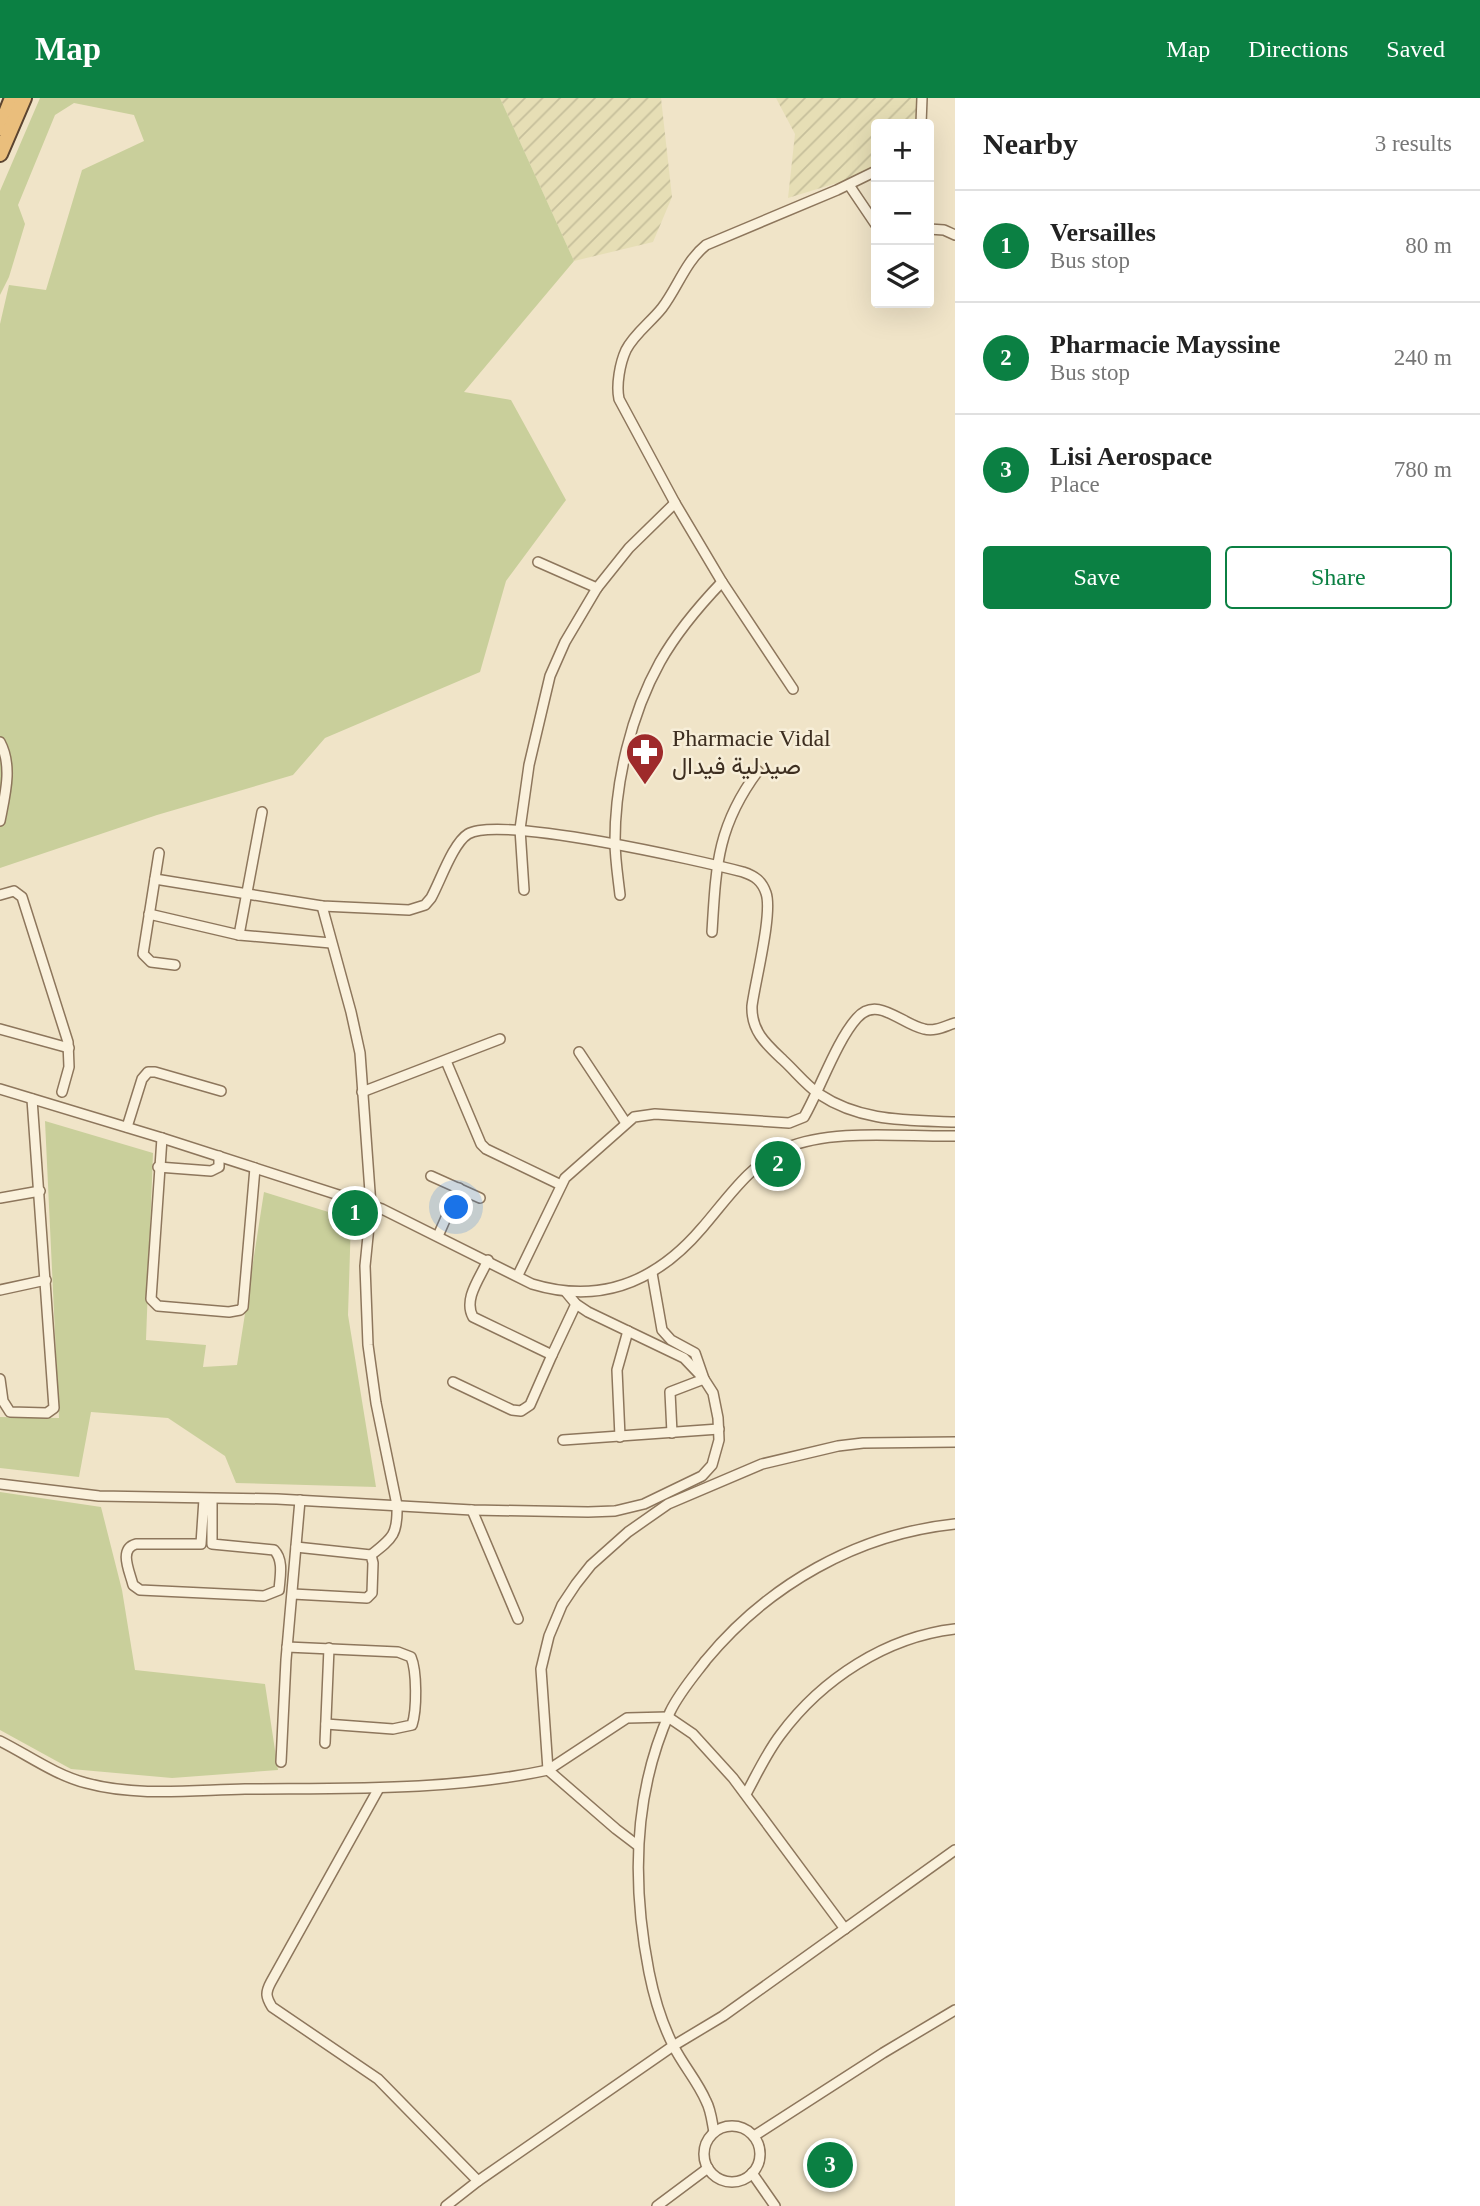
<!DOCTYPE html>
<html lang="en">
<head>
<meta charset="utf-8">
<style>
  :root { --surface:#fff; --page:#f2f2f2; --text:#222; --muted:#767676; --line:#e0e0e0; --accent:#0b8043 }
  body { margin:0; font-family:"Times New Roman",Vazirmatn,serif; background:var(--page); color:var(--text) }
  .controls { position:absolute; right:21px; top:21px; display:grid; overflow:hidden; border-radius:7px; box-shadow:0 7px 28px #0002 }
  .controls button { width:63px; height:63px; display:grid; place-items:center; padding:0; border:0; border-bottom:2px solid var(--line); background:var(--surface); color:var(--text); font:35px sans-serif }
  .you { position:absolute; left:457px; top:1110px; width:24px; height:24px; margin:-18px; border:5px solid #fff; border-radius:50%; background:#1a73e8; box-shadow:0 0 0 10px #1a73e833 }
  .badge { display:grid; place-items:center; width:46px; height:46px; border-radius:50%; background:var(--accent); color:#fff; font-size:23px; font-weight:700 }
  .pin { position:absolute; translate:-50% -50%; border:4px solid #fff; box-shadow:0 2px 7px #0006 }
  .list { margin:0; padding:0; list-style:none }
  h2 { display:flex; justify-content:space-between; align-items:center; height:91px; margin:0; padding:0 28px; font-size:30px }
  h2 small { font-size:23px; font-weight:400; color:var(--muted) }
  .list li { display:grid; grid-template-columns:46px 1fr auto; gap:21px; align-items:center; box-sizing:border-box; height:112px; padding:0 28px; border-top:2px solid var(--line) }
  .list b { display:block; font-size:26px; white-space:nowrap }
  .list p { margin:0; font-size:23px; white-space:nowrap; color:var(--muted) }
  .list em { font-size:23px; font-style:normal; color:var(--muted) }
  .actions { display:flex; gap:14px; padding:21px 28px }
  .actions a { flex:1; padding:16px 0; border:2px solid var(--accent); border-radius:7px; text-align:center; font-size:24px; color:var(--accent) }
  .actions .main { background:var(--accent); color:#fff }
  .icon { flex:none; width:38px; height:38px; fill:none; stroke:currentColor; stroke-width:2; stroke-linecap:round; stroke-linejoin:round }
  .map { position:relative; flex:none; width:955px; height:2108px; overflow:hidden }
  header { display:flex; align-items:center; gap:42px; box-sizing:border-box; height:98px; padding:0 35px; background:var(--accent); color:#fff }
  header strong { font-size:33px }
  nav { display:flex; gap:38px; margin-inline-start:auto; font-size:24px }
  main { display:flex }
  aside { flex:1; background:var(--surface) }
  .map>svg:first-child { display:block }
  .farmland { fill:url(#farmland-furrows) }
  .grass { fill:#c9cf9b }
  .lines { fill:none; stroke-linecap:round; stroke-linejoin:round }
  .minor-casing { stroke:#8d765c; stroke-width:12 }
  .trunk-casing { stroke:#5b4430; stroke-width:18 }
  .minor { stroke:#faf1dc; stroke-width:9 }
  .trunk { stroke:#eabe7c; stroke-width:14 }
  .labels { text-anchor:middle; dominant-baseline:central; stroke-width:5; stroke-linejoin:round; paint-order:stroke }
  .poi-label { font-size:24px; fill:#3d2e20; stroke:#f7eed8; text-anchor:start }
</style>
</head>
<body>
<header>
<strong>Map</strong>
<nav><a>Map</a><a>Directions</a><a>Saved</a></nav>
</header>
<main>
<div class="map">
<svg width="955" height="2108" viewBox="0 0 955 2108">
  <defs>
    <pattern id="farmland-furrows" width="10" height="10" patternUnits="userSpaceOnUse" patternTransform="scale(1.75)"><rect width="10" height="10" fill="#e6deb5"/><path d="M-1 1l2-2M0 10L10 0M9 11l2-2" fill="none" stroke="#c6bf9b"/></pattern>
  </defs>
  <rect width="100%" height="100%" fill="#f0e4c8"/>
  <g class="farmland">
    <path d="M500 0H661L672 99 653 144 574 163Z"/>
    <path d="M776 0H921L915 26H876V73L788 100 795 36Z"/>
  </g>
  <g class="grass">
    <path d="M40 0H500L574 163 464 294 511 302 566 402 506 483 480 574 325 640 293 677 157 717 0 770V226L9 187 46 192 82 72 144 43 134 17 74 5 55 17 18 107 25 126 9 179 0 197V93Z"/>
    <path d="M45 1023 153 1055 146 1242 206 1247 203 1269 237 1267 264 1094 351 1121 348 1217 376 1389 236 1385 225 1358 168 1320 91 1314 79 1379 0 1370V1319L59 1320Z"/>
    <path d="M0 1394 101 1409 122 1492 135 1572 265 1586 278 1672 172 1680 71 1671 0 1632Z"/>
  </g>
  <g class="lines">
    <defs>
      <g id="minor">
        <path d="M921 26 922 0"/>
        <path d="M849 87 876 127"/>
        <path d="M929 131 944 132 955 137"/>
        <path d="M538 464 597 490"/>
        <path d="M793 591 722 484 675 405 619 301C616 287 620 265 626 252 634 236 651 224 662 210 678 189 685 164 706 147L837 92 876 73"/>
        <path d="M0 644C13 668 5 697 0 723"/>
        <path d="M159 755 143 856 151 864 175 867"/>
        <path d="M155 781 322 808 409 812 425 807 431 800C440 784 453 745 468 736 500 717 701 763 743 774 755 778 762 783 766 795 773 815 755 884 752 908 751 933 766 946 783 962 795 973 806 987 819 996 861 1024 907 1022 955 1024"/>
        <path d="M524 792 520 731 529 667 550 578 565 544 597 490 629 450 675 405"/>
        <path d="M0 797 14 793 22 799 68 944 69 969 62 994"/>
        <path d="M620 797C618 779 615 761 615 743 615 684 631 616 660 564 677 534 699 508 722 484"/>
        <path d="M322 808 351 914 360 955 371 1108 365 1168 368 1247 376 1305 397 1407C398 1436 393 1440 371 1457"/>
        <path d="M149 816 239 837 331 845"/>
        <path d="M712 834C716 768 717 728 758 673"/>
        <path d="M239 837 262 714"/>
        <path d="M0 931 69 950"/>
        <path d="M579 954 626 1025"/>
        <path d="M446 963 481 1046 486 1051 561 1087"/>
        <path d="M0 991 162 1040 382 1111 532 1186C601 1207 657 1183 702 1130 728 1100 749 1067 786 1050 832 1030 904 1039 955 1038"/>
        <path d="M362 994 500 941"/>
        <path d="M127 1029 142 981 148 974H155L221 993"/>
        <path d="M162 1040 151 1201 158 1208 229 1214 240 1212 243 1209 255 1070"/>
        <path d="M158 1069 211 1073 219 1069V1058"/>
        <path d="M431 1078 480 1100"/>
        <path d="M0 1100 40 1093"/>
        <path d="M438 1138 459 1090"/>
        <path d="M488 1162C480 1180 463 1201 473 1219L552 1257 576 1206"/>
        <path d="M652 1175 662 1232 671 1242 695 1255 704 1281 670 1294 672 1335"/>
        <path d="M518 1177 565 1080 634 1019 655 1016 789 1025 804 1019C820 991 837 942 857 920 877 897 901 926 924 931 935 934 945 928 955 925"/>
        <path d="M0 1192 46 1182"/>
        <path d="M0 1281 3 1303 10 1314 47 1315 54 1310 32 1001"/>
        <path d="M453 1284 512 1312 521 1313 530 1307 552 1257"/>
        <path d="M620 1339 617 1272 628 1233"/>
        <path d="M563 1342 719 1331"/>
        <path d="M0 1386 99 1398 277 1401 472 1412 588 1414 615 1413 644 1406 702 1378 712 1367 719 1342 718 1320 713 1295 704 1281 684 1260 588 1214 576 1206 566 1194"/>
        <path d="M204 1401 201 1446H136C118 1451 130 1474 133 1487L140 1492 264 1498 279 1492C280 1479 284 1462 274 1452L212 1446V1401"/>
        <path d="M472 1412 518 1521"/>
        <path d="M293 1496 367 1500 372 1495 373 1465 371 1457 296 1449"/>
        <path d="M287 1549 398 1554 411 1559C417 1573 417 1612 412 1627L393 1631 326 1626"/>
        <path d="M0 1643C28 1657 55 1677 86 1685 137 1699 193 1692 245 1691 346 1690 449 1693 548 1672L616 1731 637 1747"/>
        <path d="M325 1645 329 1550"/>
        <path d="M281 1664 286 1562 300 1402"/>
        <path d="M379 1690 271 1884C265 1895 266 1899 272 1909L378 1981 478 2083"/>
        <path d="M746 1696C757 1676 767 1654 781 1636 822 1581 886 1539 955 1531"/>
        <path d="M845 1831 733 1680 693 1636 668 1619 627 1620 548 1672 541 1571 549 1538 562 1507 576 1486 591 1467 628 1434 668 1406 762 1366 838 1348 863 1345 955 1344"/>
        <circle cx="732" cy="2056" r="28"/>
        <path d="M714 2034C712 2024 711 2012 706 2003 698 1984 683 1967 674 1949 662 1926 654 1899 649 1874 632 1787 633 1696 670 1614 679 1595 693 1579 706 1562 768 1487 857 1436 955 1426"/>
        <path d="M754 2038 883 1955 955 1912"/>
        <path d="M752 2075 775 2108"/>
        <path d="M446 2108 478 2083 673 1948 723 1918 955 1752"/>
        <path d="M657 2108 708 2070"/>
      </g>
      <g id="trunk">
        <path d="M0 30 12 0"/>
        <path d="M0 56 24 0"/>
      </g>
    </defs>
    <use href="#minor" class="minor-casing"/>
    <use href="#trunk" class="trunk-casing"/>
    <use href="#minor" class="minor"/>
    <use href="#trunk" class="trunk"/>
  </g>
  <defs>
    <symbol id="pharmacy-pin" viewBox="-11 -11 22 30"><path d="M0 17L-7.5 6A9.5 9.5 0 1 1 7.5 6Z" fill="#9e2a2b" stroke="#f7eed8"/><path d="M-2-6h4v4h4v4h-4v4h-4v-4h-4v-4h4Z" fill="#fff"/></symbol>
  </defs>
  <g fill-rule="evenodd">
    <use href="#pharmacy-pin" x="623" y="632" width="44" height="60"/>
  </g>
  <g class="labels">
    <g class="poi-label">
      <text x="672" y="640">Pharmacie Vidal<tspan x="672" dy="28">صيدلية فيدال</tspan></text>
    </g>
  </g>
</svg>
<div class="controls">
<button>+</button>
<button>−</button>
<button><svg class="icon" aria-label="layers" viewBox="0 0 24 24"><path d="M12 4l9 5-9 5-9-5zM3 14l9 5 9-5"/></svg></button>
</div>
<div class="you"></div>
<div class="pin badge" style="left:355px;top:1115px">1</div>
<div class="pin badge" style="left:778px;top:1066px">2</div>
<div class="pin badge" style="left:830px;top:2067px">3</div>
</div>
<aside>
<h2>Nearby<small>3 results</small></h2>
<ul class="list">
<li><span class="badge">1</span><div><b>Versailles</b><p>Bus stop</p></div><em>80 m</em></li>
<li><span class="badge">2</span><div><b>Pharmacie Mayssine</b><p>Bus stop</p></div><em>240 m</em></li>
<li><span class="badge">3</span><div><b>Lisi Aerospace</b><p>Place</p></div><em>780 m</em></li>
</ul>
<div class="actions"><a class="main">Save</a><a>Share</a></div>
</aside>
</main>
</body>
</html>
